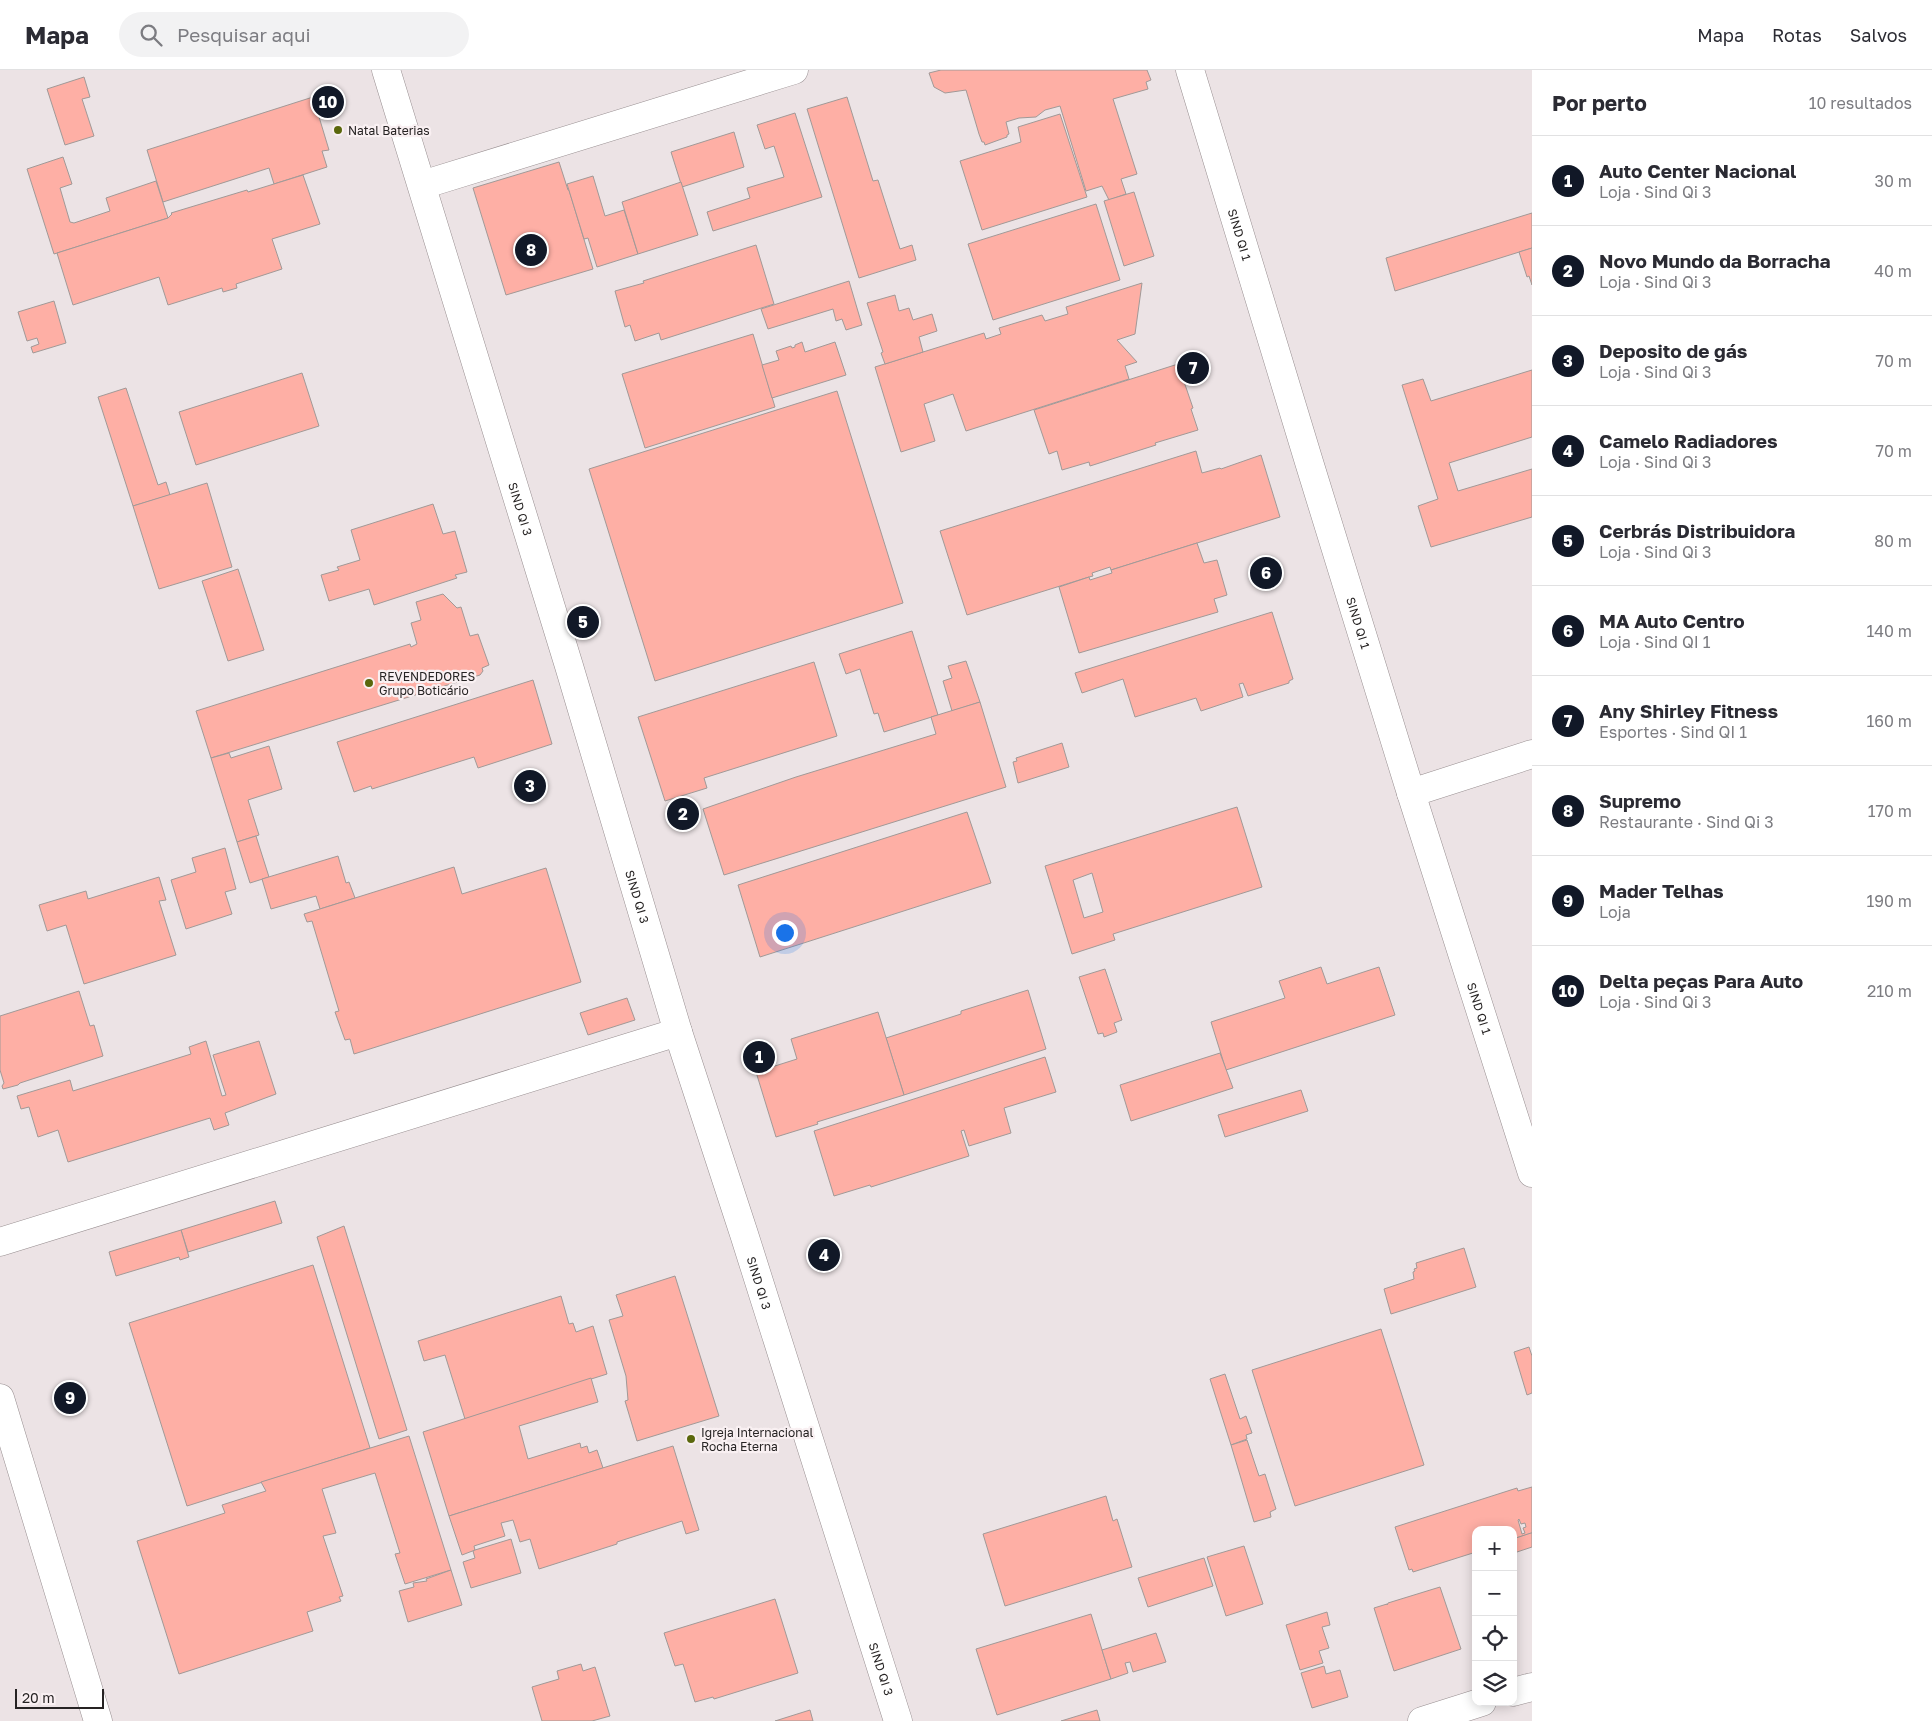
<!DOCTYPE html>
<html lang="pt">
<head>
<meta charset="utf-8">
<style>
  :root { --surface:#fff; --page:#f2f2f3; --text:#2b2b33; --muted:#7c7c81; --line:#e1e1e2; --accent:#111827 }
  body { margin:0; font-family:"Golos Text",sans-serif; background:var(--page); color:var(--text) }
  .controls { position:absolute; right:15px; bottom:15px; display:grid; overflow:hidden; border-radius:10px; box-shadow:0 2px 12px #0003 }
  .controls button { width:45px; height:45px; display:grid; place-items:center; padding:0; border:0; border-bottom:1px solid var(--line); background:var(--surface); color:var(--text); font:25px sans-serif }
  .scale { position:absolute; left:15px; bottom:12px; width:89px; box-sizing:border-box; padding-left:5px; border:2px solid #262323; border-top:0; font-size:14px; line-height:18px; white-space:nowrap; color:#262323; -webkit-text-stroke:4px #f9f0f2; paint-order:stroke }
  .you { position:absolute; left:784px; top:862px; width:18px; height:18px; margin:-12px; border:4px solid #fff; border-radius:50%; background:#1a73e8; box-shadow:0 0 0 8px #1a73e833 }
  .badge { display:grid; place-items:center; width:32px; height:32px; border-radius:50%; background:var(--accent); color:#fff; font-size:16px; font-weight:700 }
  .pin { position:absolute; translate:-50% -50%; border:2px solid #fff; box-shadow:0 1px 5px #0006 }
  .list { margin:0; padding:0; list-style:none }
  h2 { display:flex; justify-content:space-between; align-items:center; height:65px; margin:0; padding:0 20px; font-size:21px }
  h2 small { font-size:16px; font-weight:400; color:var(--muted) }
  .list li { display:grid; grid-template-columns:32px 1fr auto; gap:15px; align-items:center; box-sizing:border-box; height:90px; padding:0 20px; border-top:1px solid var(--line) }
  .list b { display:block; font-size:19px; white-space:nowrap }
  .list p { margin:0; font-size:16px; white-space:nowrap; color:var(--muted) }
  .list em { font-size:16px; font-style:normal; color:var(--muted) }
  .icon { flex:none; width:28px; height:28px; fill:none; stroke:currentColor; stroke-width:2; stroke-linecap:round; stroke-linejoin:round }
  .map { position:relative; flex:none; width:1532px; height:1651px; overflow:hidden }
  header { display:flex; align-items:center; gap:30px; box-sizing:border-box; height:70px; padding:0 25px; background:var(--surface); border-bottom:1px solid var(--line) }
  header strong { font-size:24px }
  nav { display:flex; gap:28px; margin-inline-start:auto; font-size:18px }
  .search { width:350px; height:45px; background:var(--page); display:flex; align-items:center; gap:12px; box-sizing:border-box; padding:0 18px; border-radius:28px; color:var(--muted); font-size:19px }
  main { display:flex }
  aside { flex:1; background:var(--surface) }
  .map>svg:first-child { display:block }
  .building { fill:#feafa5; stroke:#a19997; fill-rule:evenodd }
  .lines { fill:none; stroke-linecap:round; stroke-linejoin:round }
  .minor-casing { stroke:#988f91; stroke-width:29 }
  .minor { stroke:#fff; stroke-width:28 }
  .poi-dot { fill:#5a670c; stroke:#f9f0f2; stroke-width:2 }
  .labels { text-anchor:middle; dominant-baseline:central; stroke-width:4.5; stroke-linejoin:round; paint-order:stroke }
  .poi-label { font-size:12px; fill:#262323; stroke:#f9f0f2; text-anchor:start }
  .street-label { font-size:12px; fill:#262323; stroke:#f9f0f2 }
</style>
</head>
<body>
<header>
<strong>Mapa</strong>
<div class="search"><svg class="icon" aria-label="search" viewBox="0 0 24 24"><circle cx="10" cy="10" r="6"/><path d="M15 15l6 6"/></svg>Pesquisar aqui</div>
<nav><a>Mapa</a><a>Rotas</a><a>Salvos</a></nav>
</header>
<main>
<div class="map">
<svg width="1532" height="1651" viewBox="0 0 1532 1651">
  <rect width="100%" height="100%" fill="#ece3e5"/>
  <g class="building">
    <path d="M941 0H1147L1151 10 1146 12 1148 19 1113 29 1137 104 1121 109 1126 124 1109 130 1102 116 1086 121 1060 36 1045 40 1036 47 1019 48 1006 52 1009 64 1007 65V67L985 75 984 72H982L979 64 966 20 945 23 934 17 929 3Z"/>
    <path d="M84 7 90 27 82 29 94 66 65 75 47 19Z"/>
    <path d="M313 27 329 80 322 81 327 97 274 114 269 98 163 132 147 80Z"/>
    <path d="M847 27 873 111 878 110 900 179 912 175 916 190 859 208 807 39Z"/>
    <path d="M795 43 822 127 713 161 707 142 750 128 747 118 784 107 774 76 765 79 757 55Z"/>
    <path d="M1060 44 1087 127 982 160 960 91 1021 72 1018 57Z"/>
    <path d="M734 62 744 97 682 117 671 82Z"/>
    <path d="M63 87 72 114 60 118 70 152 74 153 110 141 106 128 156 111 168 148 54 184 27 99Z"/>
    <path d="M559 92 568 120H569L593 199 506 225 473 118Z"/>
    <path d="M303 105 320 154 272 169 282 199 236 214 237 218 223 222 222 218 168 235 159 207 73 235 57 183 168 148 172 144 171 143 247 120 248 122Z"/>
    <path d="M593 106 605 146 624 140 638 184 597 197 588 168 584 169 567 114Z"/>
    <path d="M681 112 698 165 638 184 622 132Z"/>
    <path d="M1134 122 1154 186 1124 196 1104 131Z"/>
    <path d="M1096 134 1120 210 993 250 968 174Z"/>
    <path d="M1532 143V178L1395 221 1386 188Z"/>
    <path d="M756 175 774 234 661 270 659 263 635 271 630 255 625 257 615 221 644 213 643 211Z"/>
    <path d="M1532 178V215L1529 206 1527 207 1519 182Z"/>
    <path d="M849 211 862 255 846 260 842 249 836 251 833 239 768 259 761 239Z"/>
    <path d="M1142 213 1135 264 1117 270 1137 292 1125 296 1129 309 966 361 953 324 924 334 935 371 901 382 875 297 984 263 986 269 1001 264 999 258 1042 245 1045 251 1068 244 1066 237Z"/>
    <path d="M895 225 899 241 909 238 913 250 932 244 937 261 919 267 923 282 885 294 881 283 883 282 867 233Z"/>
    <path d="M54 231 66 273 33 283 31 277 39 274 37 268 27 271 18 242Z"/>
    <path d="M753 264 775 337 645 378 622 304Z"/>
    <path d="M802 272 805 282 835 272 846 305 772 328 762 295 779 290 776 281 791 276 792 278 795 277V275Z"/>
    <path d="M1178 294 1193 338 1191 339 1198 360 1155 373 1156 375 1090 396 1089 392 1062 400 1057 381 1049 384 1034 340Z"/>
    <path d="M1532 300V367L1449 393 1458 421 1532 399V447L1431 477 1418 436 1438 429 1402 315 1423 309 1431 331Z"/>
    <path d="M302 303 319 356 196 395 179 342Z"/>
    <path d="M126 318 158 415 166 412 170 425 133 436 98 327Z"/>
    <path d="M837 321 903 533 655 611 589 399Z"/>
    <path d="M1196 381 1202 403 1220 398 1221 399 1261 385 1280 447 1111 500 1110 497 1092 503 1093 506 1089 507 967 545 940 461Z"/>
    <path d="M207 413 232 497 159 519 133 436Z"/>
    <path d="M433 434 443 464 455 461 467 502 455 505 457 508 374 535 369 519 329 531 321 505 339 500 337 497 360 490 351 460Z"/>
    <path d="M1197 473 1204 493 1217 490 1227 525 1214 529 1218 542 1079 583 1059 517 1089 507 1090 510 1112 503 1111 500Z"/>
    <path d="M238 499 264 580 228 591 202 511Z"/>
    <path d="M443 524 457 538 461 537 470 566 478 564 489 595 482 598 483 601 480 605 211 688 196 641 410 574 411 577 417 574 411 553 421 550 416 532Z"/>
    <path d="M1272 542 1293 609 1289 611V613L1248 626 1243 613 1239 614 1243 627 1201 641 1196 628 1135 647 1123 609 1082 623 1075 603Z"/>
    <path d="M912 561 938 645 884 662 878 643 874 644 860 599 846 604 839 584Z"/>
    <path d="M966 591 980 632 952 641 943 611 952 608 948 596Z"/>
    <path d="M814 592 837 666 704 708 707 718 665 731 638 647Z"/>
    <path d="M533 610 552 674 478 698 474 687 372 719 371 716 354 722 337 672Z"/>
    <path d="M980 632 1006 717 724 805 703 739 796 707 936 664 931 647Z"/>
    <path d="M1062 673 1069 697 1018 713 1013 692 1017 691 1016 688Z"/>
    <path d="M269 676 282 719 248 730 259 765 237 772 211 688 229 683 231 688Z"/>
    <path d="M1237 737 1262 817 1113 864 1115 870 1072 884 1045 796ZM1092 803 1103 842 1084 848 1073 810Z"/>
    <path d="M967 742 991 813 760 887 738 815Z"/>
    <path d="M256 766 269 807 250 813 237 772Z"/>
    <path d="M225 778 236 819 225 822 232 844 186 859 171 810 196 802 192 788Z"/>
    <path d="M338 786 346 813 349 812 355 828 320 839 316 826 271 839 262 809Z"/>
    <path d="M454 797 462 824 546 798 581 912 354 984 350 969 345 970 335 942 339 941 312 851 307 852 304 844Z"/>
    <path d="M159 807 166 830 159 831 176 885 84 914 66 855 47 861 39 835 86 821 88 829Z"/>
    <path d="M1321 897 1327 914 1379 897 1395 945 1226 1000 1211 952 1285 928 1279 911Z"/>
    <path d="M1105 899 1122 950 1114 953 1117 962 1104 967 1103 963 1098 964 1079 907Z"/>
    <path d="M1028 920 1046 979 904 1025 886 968 961 944V941Z"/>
    <path d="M79 921 90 956 94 955 103 986 20 1013 18 1015 3 1019 2 1016 4 1013 0 1000V946Z"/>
    <path d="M627 928 635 950 588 965 580 943Z"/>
    <path d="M878 942 904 1025 817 1052 818 1054 776 1067 756 1002 797 989 791 969Z"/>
    <path d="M206 971 222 1026 226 1025 213 985 259 971 276 1024 225 1043 229 1055 214 1060 210 1048 68 1092 58 1060 38 1067 29 1037 21 1039 17 1026 70 1010 73 1021 191 984 189 977Z"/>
    <path d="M1220 983 1233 1018 1131 1051 1120 1015Z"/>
    <path d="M1045 987 1056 1022 1004 1038 1011 1063 969 1076 964 1060 961 1061 969 1086 871 1117 870 1115 834 1126 814 1061Z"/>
    <path d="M1301 1020 1308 1041 1225 1067 1218 1045Z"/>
    <path d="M275 1131 282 1153 188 1182 181 1160Z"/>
    <path d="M344 1156 407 1360 379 1369 317 1167Z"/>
    <path d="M181 1160 189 1187 180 1190 179 1187 116 1206 109 1182Z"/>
    <path d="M1464 1178 1476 1217 1391 1244 1384 1219 1414 1209 1413 1202 1415 1201 1414 1199 1417 1198 1416 1193Z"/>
    <path d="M313 1195 370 1378 187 1436 129 1253Z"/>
    <path d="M675 1206 719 1346 637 1371 625 1331 628 1330 626 1306 609 1250 623 1246 616 1225Z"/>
    <path d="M561 1226 569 1254 573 1253 576 1262 593 1256 607 1304 465 1349 445 1285 424 1291 418 1271Z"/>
    <path d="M1381 1259 1424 1395 1295 1436 1252 1300Z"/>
    <path d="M1529 1277 1532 1286V1323L1527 1325 1514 1282Z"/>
    <path d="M1225 1304 1240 1349 1246 1346 1252 1363 1246 1365 1247 1369 1231 1375 1210 1309Z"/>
    <path d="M591 1308 598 1332 519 1356 528 1389 580 1373 581 1378 587 1376 589 1383 597 1380 603 1398 449 1446 423 1362Z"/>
    <path d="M409 1366 451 1500 405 1514 395 1484 400 1483 375 1403 322 1419 336 1463 323 1466 343 1526 339 1527 341 1531 307 1542 313 1561 179 1604 137 1471 225 1443 222 1435 266 1421 261 1412Z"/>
    <path d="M1247 1370 1259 1406 1265 1404 1276 1439 1270 1442 1271 1447 1254 1452 1231 1375Z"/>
    <path d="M673 1376 699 1460 686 1464 682 1451 617 1472V1474L539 1499 530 1469 520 1472 513 1450 501 1453 505 1466 474 1476 475 1480 462 1485 449 1446Z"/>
    <path d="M1532 1417V1463L1513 1469V1460H1476V1482L1413 1502 1412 1499 1409 1500 1395 1457 1517 1418 1518 1421ZM1519 1449 1521 1454 1525 1453 1526 1457 1523 1458 1525 1463 1522 1464 1518 1450Z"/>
    <path d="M1106 1426 1113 1451 1117 1449 1132 1497 1005 1536 983 1464Z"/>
    <path d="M1531 1463H1532V1477L1514 1483 1513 1469Z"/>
    <path d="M511 1469 521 1503 471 1518 463 1492 475 1488 473 1481 475 1480Z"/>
    <path d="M1244 1476 1263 1534 1226 1546 1207 1487Z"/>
    <path d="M1204 1488 1213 1516 1148 1537 1138 1508Z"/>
    <path d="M451 1500 462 1535 408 1552 399 1521 414 1517 413 1513 427 1511 426 1509Z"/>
    <path d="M1440 1517 1461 1579 1394 1601 1374 1538 1387 1534V1535L1388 1533Z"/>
    <path d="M775 1529 798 1603 714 1629 713 1627 695 1632 683 1594 675 1596 664 1563Z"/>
    <path d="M1327 1542 1330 1555 1322 1557 1329 1578 1319 1581 1323 1593 1300 1600 1286 1555Z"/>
    <path d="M1091 1544 1111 1609 997 1645 976 1579Z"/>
    <path d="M1156 1563 1166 1592 1133 1602 1130 1592 1125 1593 1128 1603 1111 1609 1102 1580Z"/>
    <path d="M581 1594 583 1601 595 1597 610 1646 592 1651H542L532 1617 559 1609 557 1601Z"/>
    <path d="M1324 1596 1326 1604 1340 1600 1348 1627 1312 1638 1301 1603Z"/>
    <path d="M810 1640 813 1651H775Z"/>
    <path d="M1097 1640 1100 1651H1061Z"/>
  </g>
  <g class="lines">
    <defs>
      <g id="minor">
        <path id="s1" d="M386 0 569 596 678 962 744 1164 898 1651"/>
        <path id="s2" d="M1190 0 1309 392 1411 723 1532 1103"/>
        <path d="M422 115 794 0"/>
        <path d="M1411 723 1532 684"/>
        <path d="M0 1172 678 962"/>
        <path d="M0 1328 98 1651"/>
        <path d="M1513 1622 1532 1617"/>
        <path d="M1422 1651 1482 1632"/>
      </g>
    </defs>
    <use href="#minor" class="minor-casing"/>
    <use href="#minor" class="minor"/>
  </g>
  <g class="poi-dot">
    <circle cx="338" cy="60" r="5"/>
    <circle cx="369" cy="613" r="5"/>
    <circle cx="691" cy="1369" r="5"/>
  </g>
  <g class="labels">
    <g class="poi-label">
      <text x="348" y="60">Natal Baterias</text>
      <text x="379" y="606">REVENDEDORES<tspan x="379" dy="14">Grupo Boticário</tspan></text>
      <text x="701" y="1362">Igreja Internacional<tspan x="701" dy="14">Rocha Eterna</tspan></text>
    </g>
    <g class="street-label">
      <text stroke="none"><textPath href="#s2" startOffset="172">SIND QI 1</textPath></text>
      <text stroke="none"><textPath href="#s1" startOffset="459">SIND QI 3</textPath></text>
      <text stroke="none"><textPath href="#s2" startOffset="578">SIND QI 1</textPath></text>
      <text stroke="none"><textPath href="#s1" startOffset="864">SIND QI 3</textPath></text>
      <text stroke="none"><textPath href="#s2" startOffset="982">SIND QI 1</textPath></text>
      <text stroke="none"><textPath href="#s1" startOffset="1269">SIND QI 3</textPath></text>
      <text stroke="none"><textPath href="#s1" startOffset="1674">SIND QI 3</textPath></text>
    </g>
  </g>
</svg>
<div class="controls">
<button>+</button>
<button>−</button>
<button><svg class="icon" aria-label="locate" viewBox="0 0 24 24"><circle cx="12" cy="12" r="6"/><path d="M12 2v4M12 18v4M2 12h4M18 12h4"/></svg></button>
<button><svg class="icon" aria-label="layers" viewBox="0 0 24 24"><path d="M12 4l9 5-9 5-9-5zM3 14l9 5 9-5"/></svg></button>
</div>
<div class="scale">20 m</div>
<div class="you"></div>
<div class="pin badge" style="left:759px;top:987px">1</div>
<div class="pin badge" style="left:683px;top:744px">2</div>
<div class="pin badge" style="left:530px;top:716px">3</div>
<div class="pin badge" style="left:824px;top:1185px">4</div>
<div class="pin badge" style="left:583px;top:552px">5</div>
<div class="pin badge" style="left:1266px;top:503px">6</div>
<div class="pin badge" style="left:1193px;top:298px">7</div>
<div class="pin badge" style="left:531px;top:180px">8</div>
<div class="pin badge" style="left:70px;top:1328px">9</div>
<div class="pin badge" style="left:328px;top:32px">10</div>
</div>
<aside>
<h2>Por perto<small>10 resultados</small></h2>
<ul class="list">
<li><span class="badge">1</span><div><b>Auto Center Nacional</b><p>Loja · Sind Qi 3</p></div><em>30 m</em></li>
<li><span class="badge">2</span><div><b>Novo Mundo da Borracha</b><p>Loja · Sind Qi 3</p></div><em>40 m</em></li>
<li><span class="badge">3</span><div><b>Deposito de gás</b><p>Loja · Sind Qi 3</p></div><em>70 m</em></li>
<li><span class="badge">4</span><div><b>Camelo Radiadores</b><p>Loja · Sind Qi 3</p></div><em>70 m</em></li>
<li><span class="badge">5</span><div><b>Cerbrás Distribuidora</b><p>Loja · Sind Qi 3</p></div><em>80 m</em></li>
<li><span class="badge">6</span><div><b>MA Auto Centro</b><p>Loja · Sind QI 1</p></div><em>140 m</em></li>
<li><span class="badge">7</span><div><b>Any Shirley Fitness</b><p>Esportes · Sind QI 1</p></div><em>160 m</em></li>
<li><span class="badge">8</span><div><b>Supremo</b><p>Restaurante · Sind Qi 3</p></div><em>170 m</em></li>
<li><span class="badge">9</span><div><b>Mader Telhas</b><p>Loja</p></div><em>190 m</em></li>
<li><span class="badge">10</span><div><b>Delta peças Para Auto</b><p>Loja · Sind Qi 3</p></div><em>210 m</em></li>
</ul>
</aside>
</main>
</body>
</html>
